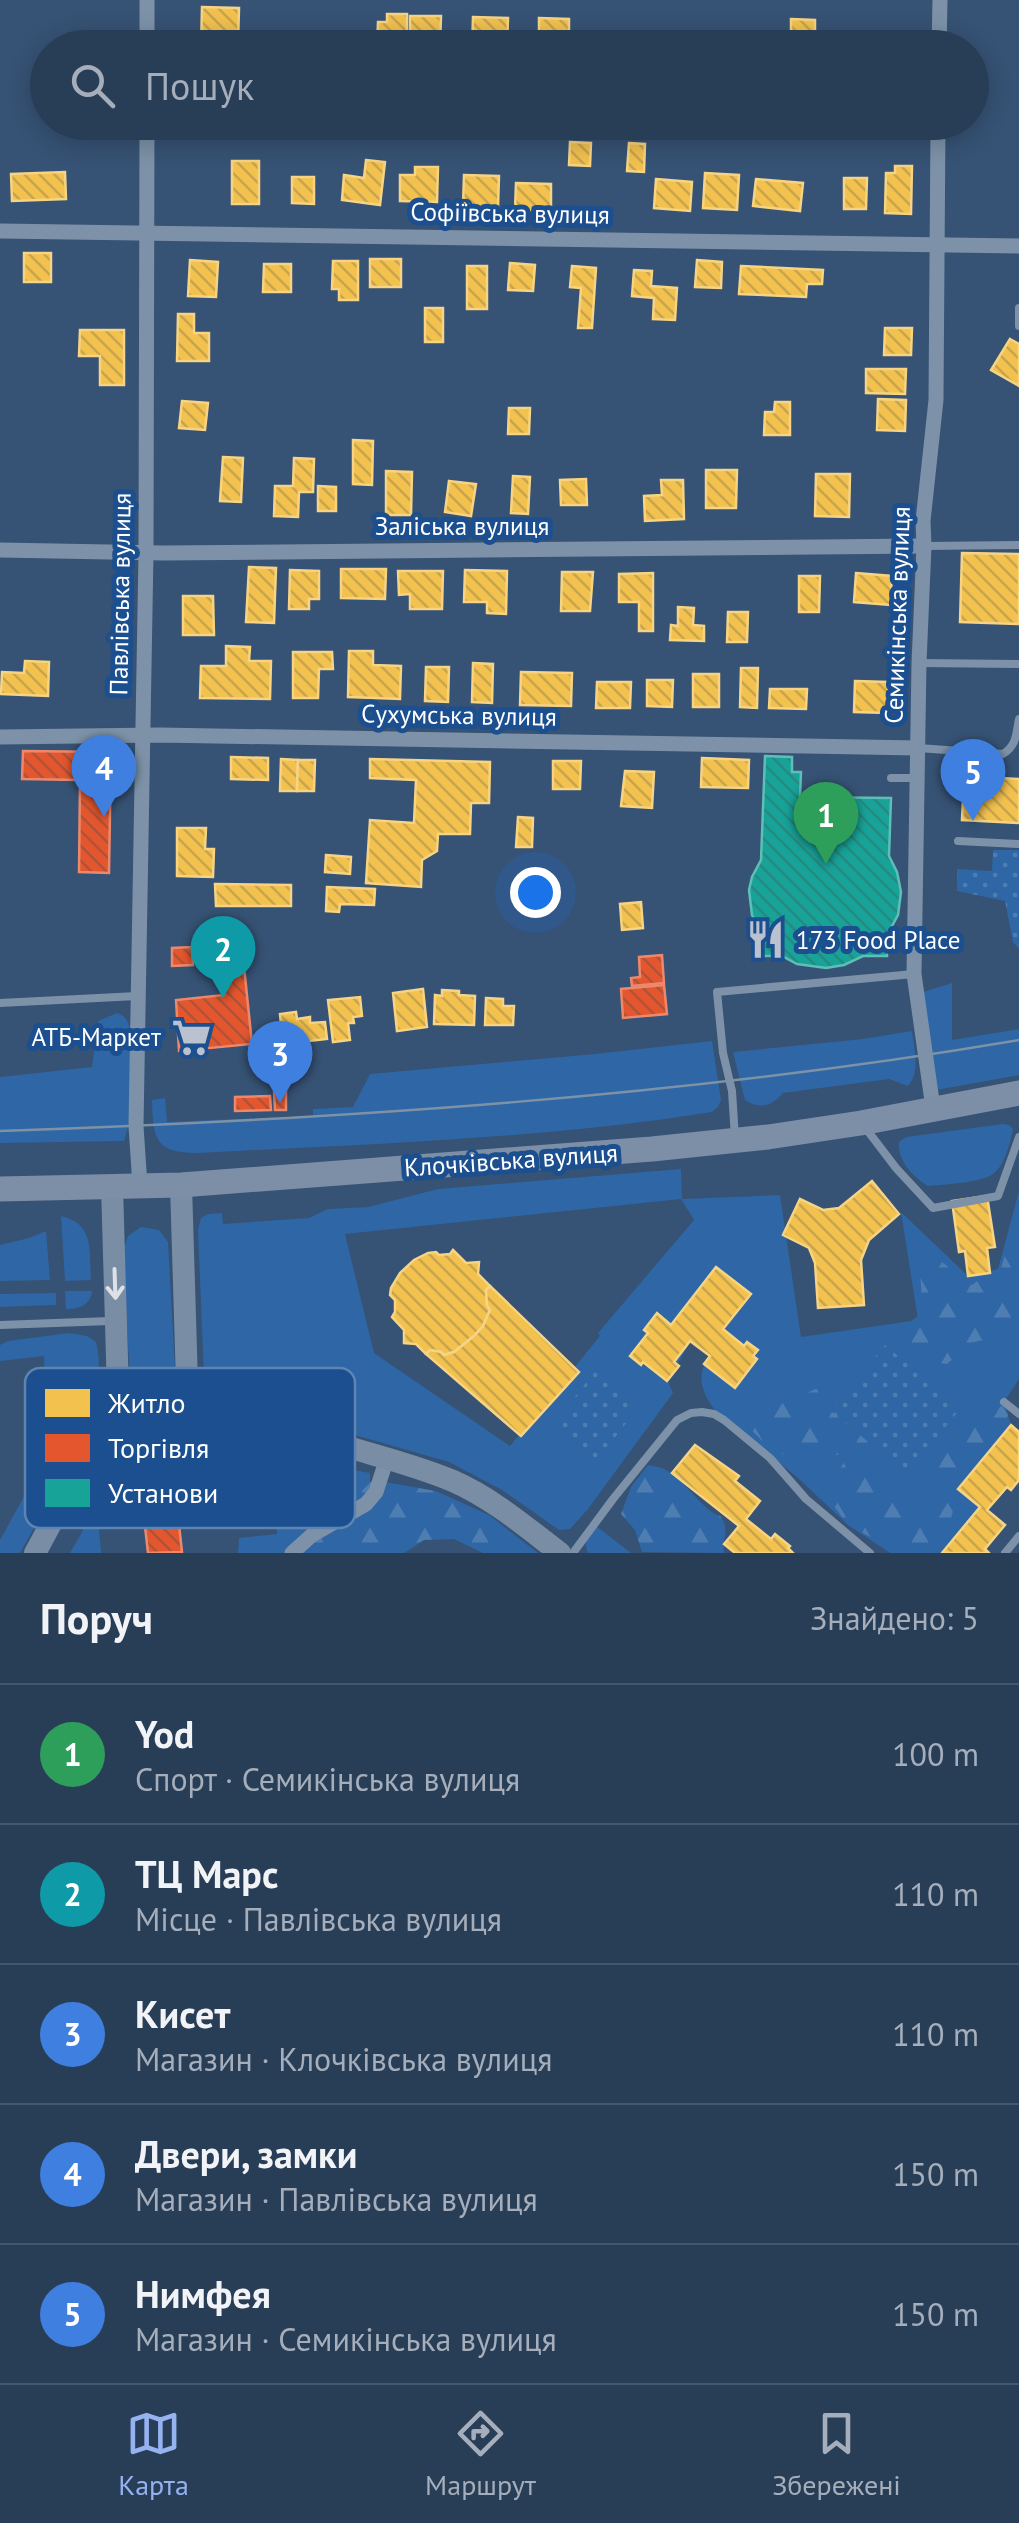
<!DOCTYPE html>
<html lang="uk">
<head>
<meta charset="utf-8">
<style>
  :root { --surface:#283e57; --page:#30455d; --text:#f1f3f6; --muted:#a5aeba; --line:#44576d; --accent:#95b2f1 }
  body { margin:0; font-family:"PT Sans",sans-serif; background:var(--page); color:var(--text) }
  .you { position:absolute; left:535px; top:892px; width:35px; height:35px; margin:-25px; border:8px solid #fff; border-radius:50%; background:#1a73e8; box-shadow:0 0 0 15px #1a73e833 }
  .badge { display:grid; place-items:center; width:65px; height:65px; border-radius:50%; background:var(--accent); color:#fff; font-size:32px; font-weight:700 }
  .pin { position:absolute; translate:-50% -82px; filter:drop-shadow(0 2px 5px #0008) }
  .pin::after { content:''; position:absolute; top:52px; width:35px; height:30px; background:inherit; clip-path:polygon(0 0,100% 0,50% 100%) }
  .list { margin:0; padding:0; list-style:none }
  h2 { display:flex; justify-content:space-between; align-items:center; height:130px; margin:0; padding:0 40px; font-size:42px }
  h2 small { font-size:32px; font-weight:400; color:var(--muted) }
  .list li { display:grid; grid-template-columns:65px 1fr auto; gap:30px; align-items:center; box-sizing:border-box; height:140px; padding:0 40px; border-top:2px solid var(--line) }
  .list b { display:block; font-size:38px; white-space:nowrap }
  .list p { margin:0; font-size:32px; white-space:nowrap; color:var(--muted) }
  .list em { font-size:32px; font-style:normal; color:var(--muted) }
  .icon { flex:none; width:55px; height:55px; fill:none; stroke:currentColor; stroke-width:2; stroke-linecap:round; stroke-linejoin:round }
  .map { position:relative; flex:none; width:1019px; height:1553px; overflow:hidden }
  .search { position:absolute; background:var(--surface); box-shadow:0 5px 25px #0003; left:30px; right:30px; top:30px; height:110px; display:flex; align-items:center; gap:25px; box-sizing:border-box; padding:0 35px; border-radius:55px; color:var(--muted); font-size:38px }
  .sheet { height:830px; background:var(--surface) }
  nav { display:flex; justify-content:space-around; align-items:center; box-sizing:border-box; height:140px; border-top:2px solid var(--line); background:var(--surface); font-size:28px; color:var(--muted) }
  nav a { display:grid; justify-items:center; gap:5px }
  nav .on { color:var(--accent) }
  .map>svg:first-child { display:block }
  .grass { fill:#2f66a5; fill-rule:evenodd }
  .forest { fill:url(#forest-firs) }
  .park { fill:url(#park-dots) }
  .homes { fill:url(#homes-back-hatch); stroke:#f6d483; stroke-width:2.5 }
  .shops { fill:url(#shops-back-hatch); stroke:#ec896d; stroke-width:2.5 }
  .public { fill:url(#public-back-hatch); stroke:#5dbfb7; stroke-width:2.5 }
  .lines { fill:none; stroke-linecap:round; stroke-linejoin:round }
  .lane { stroke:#7d92a8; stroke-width:8 }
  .street { stroke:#7d92a8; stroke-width:15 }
  .secondary { stroke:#798da4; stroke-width:22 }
  .primary { stroke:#7d8ea7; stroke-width:25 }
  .tram { stroke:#7e92a7; stroke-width:2.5 }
  .oneway { stroke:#dee2e8 }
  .labels { text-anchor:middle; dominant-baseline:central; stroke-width:10; stroke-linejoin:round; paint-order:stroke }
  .street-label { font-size:25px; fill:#fff; stroke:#1b4f8f }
  .poi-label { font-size:25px; fill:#fff; stroke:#1b4f8f; text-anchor:start }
  .key { fill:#1b4f8f; stroke:#5f84b1; stroke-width:2.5 }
  .key-label { font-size:28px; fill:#fff }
</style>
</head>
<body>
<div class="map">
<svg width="1019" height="1553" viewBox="0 0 1019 1553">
  <defs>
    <pattern id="forest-firs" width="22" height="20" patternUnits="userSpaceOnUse" patternTransform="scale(2.5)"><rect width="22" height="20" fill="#2f66a5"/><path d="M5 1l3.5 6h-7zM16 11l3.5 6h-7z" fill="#4e7db2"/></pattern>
    <pattern id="park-dots" width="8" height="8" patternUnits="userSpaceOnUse" patternTransform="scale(2.5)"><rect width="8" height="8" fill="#2f66a5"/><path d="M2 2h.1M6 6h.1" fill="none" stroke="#4e7db2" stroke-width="1.8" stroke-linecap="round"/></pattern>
    <pattern id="homes-back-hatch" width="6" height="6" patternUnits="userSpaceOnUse" patternTransform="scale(2.5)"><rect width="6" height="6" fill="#f2c14e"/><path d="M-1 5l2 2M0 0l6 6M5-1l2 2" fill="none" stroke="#c8a44e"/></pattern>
    <pattern id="shops-back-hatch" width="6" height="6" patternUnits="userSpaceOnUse" patternTransform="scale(2.5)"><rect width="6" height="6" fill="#e4572e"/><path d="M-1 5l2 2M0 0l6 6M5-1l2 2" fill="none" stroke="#af5338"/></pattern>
    <pattern id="public-back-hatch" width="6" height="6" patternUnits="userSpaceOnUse" patternTransform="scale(2.5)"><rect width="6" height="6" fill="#17a398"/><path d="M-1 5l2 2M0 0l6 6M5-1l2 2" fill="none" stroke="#278981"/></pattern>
  </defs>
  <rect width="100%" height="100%" fill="#365274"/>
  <g class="grass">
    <path d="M952 983V1040L1019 1029V1075L931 1091 917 994Z"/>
    <path d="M117 1013C128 1016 129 1025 131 1035L130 1120 124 1141 0 1143V1077L92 1067 98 1021Z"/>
    <path d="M912 1031C914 1050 921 1071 908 1086L889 1079 783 1093C772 1106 760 1110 745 1100L733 1052 863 1039Z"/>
    <path d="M712 1041 721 1100 718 1107 712 1112C542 1139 369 1144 198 1153 155 1153 153 1139 152 1100L165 1098 167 1122 313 1116V1109L353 1107 370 1074 595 1054Z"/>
    <path d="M1003 1124 1009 1125 1013 1129C1010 1143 1005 1166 993 1174 984 1182 942 1185 928 1186 913 1177 897 1160 899 1142L906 1137Z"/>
    <path d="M681 1169 682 1199 780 1195 801 1337 918 1320 901 1212 968 1276 998 1269 1019 1191V1379L1004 1402 1011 1425 958 1489 980 1507 942 1553H890L848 1525 798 1478 714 1409C701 1391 696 1376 709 1356L690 1342 668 1381 673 1393 588 1509 570 1529 559 1530 502 1490 449 1462 237 1401C221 1395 212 1391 204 1376L198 1230 201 1218 208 1214 222 1213 223 1224 309 1218 328 1209 368 1207 438 1189ZM681 1199 694 1220 598 1333 600 1336 510 1446 374 1353 345 1234Z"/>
    <path d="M61 1216C95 1224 89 1250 91 1280L65 1281Z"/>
    <path d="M141 1227 159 1230 168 1242 175 1369 169 1389 156 1398C143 1397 135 1394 130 1381L123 1250 128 1236Z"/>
    <path d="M46 1231 50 1280 0 1281V1245L29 1238Z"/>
    <path d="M65 1291H92C91 1305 79 1309 66 1309Z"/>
    <path d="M56 1293V1305L0 1307V1294Z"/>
    <path d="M69 1333 87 1336 96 1342C113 1409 51 1496 20 1553H0V1540L47 1455 44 1356 0 1361V1345L8 1341Z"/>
    <path d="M278 1456 370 1473V1489L309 1529 284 1553H238L239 1538 277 1534 276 1465Z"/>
    <path d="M97 1506 101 1553H70Z"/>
    <path d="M596 1526 631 1553H588C583 1541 589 1535 596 1526Z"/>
  </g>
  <g class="forest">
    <path d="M1019 1210V1332L970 1343 947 1364C914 1360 903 1384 885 1407L894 1342 905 1326 923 1312 919 1260 930 1255C946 1263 957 1275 972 1285L987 1273 1001 1268Z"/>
    <path d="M818 1388C848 1394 858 1396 880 1418L866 1445 823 1460H807L774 1452 743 1422 740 1409C770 1413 791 1400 818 1388Z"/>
    <path d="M978 1395 1003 1407 1008 1415 1001 1433 981 1449 960 1476 954 1491 953 1511 948 1529 921 1553 899 1552 848 1525 831 1502 830 1487 844 1462C869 1459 871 1468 889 1481 901 1490 915 1494 929 1497L938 1459 966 1396Z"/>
    <path d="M648 1465C651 1466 661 1467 664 1469 683 1478 695 1500 712 1512 719 1517 720 1513 724 1522 728 1532 722 1542 724 1553L642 1552 635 1530 621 1514 631 1487Z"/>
    <path d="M373 1480 436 1491 489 1515 538 1553H483L454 1539 424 1540 404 1553H303L338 1513Z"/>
  </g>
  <g class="park">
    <path d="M993 850H1019V949L1013 942 1005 901 957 891V869L992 871Z"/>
    <path d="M885 1345 961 1408 907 1474 831 1411Z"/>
    <path d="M596 1370 640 1405 597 1461 552 1426Z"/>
  </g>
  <g class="homes">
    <path d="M202 7 239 8 238 44H224V48H201Z"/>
    <path d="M387 14H407V48H377L378 22H387Z"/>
    <path d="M410 16H441L440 48H410Z"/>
    <path d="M473 17 508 18 507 48H472Z"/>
    <path d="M539 18 569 19V45L539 44Z"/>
    <path d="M791 19 815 20V48H791Z"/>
    <path d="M87 122H110L109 134 87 133Z"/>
    <path d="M187 122H212V131L187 130Z"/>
    <path d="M282 122H320V128L282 125Z"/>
    <path d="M570 142 591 143 590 166 569 165Z"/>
    <path d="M629 143 645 144 644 172 627 171Z"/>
    <path d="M366 160 385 162 380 205 342 200 344 175 364 178Z"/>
    <rect x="232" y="161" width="27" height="43"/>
    <path d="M895 166H912L911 214 885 213 886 173H895Z"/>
    <path d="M415 167H438L437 202 400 201V175H415Z"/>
    <path d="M65 172 66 199 12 201 11 174Z"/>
    <path d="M705 173 739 175 737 210 703 208Z"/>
    <path d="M464 175 499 176 498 207 463 206Z"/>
    <path d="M292 177H314V204L292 203Z"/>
    <path d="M844 178H867L866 209H844Z"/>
    <path d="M656 179 692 182 690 211 654 208Z"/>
    <path d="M756 179 803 183 800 211 753 206Z"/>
    <path d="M516 183 551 184V211L515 210Z"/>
    <rect x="24" y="253" width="27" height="29"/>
    <rect x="370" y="259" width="31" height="28"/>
    <path d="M190 260 218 262 216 297 188 296Z"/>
    <path d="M697 260 722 262 721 288 695 287Z"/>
    <path d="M333 261H358V300H339V289H332Z"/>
    <path d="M510 263 535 265 533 291 508 290Z"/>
    <path d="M264 264H291V292H263Z"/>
    <rect x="467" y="266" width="20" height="43"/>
    <path d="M572 266 596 268 592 328H578L581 288 570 287Z"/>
    <path d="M741 266 823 270 822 284H807L806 297 739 294Z"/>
    <path d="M634 270 652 271 651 286 677 288 675 320 653 319 654 298 632 296Z"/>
    <rect x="425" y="308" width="18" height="34"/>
    <path d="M178 314H194V333H209V361H177Z"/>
    <path d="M885 328H912L911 355H884Z"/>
    <path d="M80 330H124V385H100V356H79Z"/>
    <path d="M1010 339 1019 344V386L991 370Z"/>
    <path d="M866 369H906L905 394 866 393Z"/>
    <path d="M878 399 906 400 905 431 877 430Z"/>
    <path d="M182 401 208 403 205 430 179 428Z"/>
    <path d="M775 402H790V435H764L765 412H774Z"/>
    <path d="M509 408H530L529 434H508Z"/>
    <path d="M353 440 373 441 372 485 353 484Z"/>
    <path d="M223 457 243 458 241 502 220 501Z"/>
    <path d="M294 458 314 459 313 492H299L298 517 274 516 275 486H293Z"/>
    <path d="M706 470H737L736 508H706Z"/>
    <path d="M386 471 412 472 411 515H386Z"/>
    <path d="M816 474H850L849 517 815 516Z"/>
    <path d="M513 476 530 477 528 514 511 513Z"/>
    <path d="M586 479 587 505H561L560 480Z"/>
    <path d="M661 480H683L684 519 645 521 644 496 662 495Z"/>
    <path d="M449 481 476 484 471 516 445 512Z"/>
    <path d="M318 486 336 487V511H318Z"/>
    <path d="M962 553 1019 554V624L960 622Z"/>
    <path d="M249 567 276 568 274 623 246 622Z"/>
    <path d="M341 569H386L385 599 341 598Z"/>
    <path d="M290 570 319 571V599H309V609H289Z"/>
    <path d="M465 570 507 571 506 614 487 613V602H464Z"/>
    <path d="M398 571H443L442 609H410V594L399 595Z"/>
    <path d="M562 572H593L590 611H561Z"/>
    <path d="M653 573V631H639V602H619V574Z"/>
    <path d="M856 573 892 576 890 605 854 602Z"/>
    <path d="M799 576H820L819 612H799Z"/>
    <path d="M183 596H213L214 635H183Z"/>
    <path d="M678 607 694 608 693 625 704 626V641L670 640 671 625 678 626Z"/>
    <path d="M728 612H748L747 642H727Z"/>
    <path d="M226 646 250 647 249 661H271L270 699 200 698 201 666H226Z"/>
    <path d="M349 651H373V665L401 666 400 699 348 697Z"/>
    <path d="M293 652H332L333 669H319L318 698H293Z"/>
    <path d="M25 661 49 662 48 696 1 694 2 672 24 673Z"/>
    <path d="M473 663 493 664 492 703 472 702Z"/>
    <path d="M426 667H449L448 702 425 701Z"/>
    <path d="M741 668H758L757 708 740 707Z"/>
    <path d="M521 672 572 673 571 706 520 705Z"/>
    <rect x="693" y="674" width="26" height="33"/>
    <path d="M647 680H673L672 707 647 706Z"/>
    <path d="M855 681 889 682 888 713 854 712Z"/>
    <path d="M597 682H631L630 708H596Z"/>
    <path d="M770 689H807L806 709 769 708Z"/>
    <path d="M231 757 268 758V780L231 779Z"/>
    <path d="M702 758 749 760 748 788 701 787Z"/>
    <path d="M281 759 298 760 297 791H280Z"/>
    <path d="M370 759 490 762 489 803H471L470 834H438L437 851 422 860 421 887 366 883 370 820 414 823 416 780 370 778Z"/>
    <path d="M298 760H315L314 791H297Z"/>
    <path d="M553 761H581L580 789H553Z"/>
    <path d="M625 771 654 772 652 808 621 806Z"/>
    <path d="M964 776 1019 779V823L962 820Z"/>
    <path d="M518 817 533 818 532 847H516Z"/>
    <path d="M177 828H206L205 849H214L213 877 177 876Z"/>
    <path d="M326 855 351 857 350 874 325 872Z"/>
    <path d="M215 884 291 885V906H216Z"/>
    <path d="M327 887 375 889 374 905 340 904 339 912 326 911Z"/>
    <path d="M641 902 643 928 622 930 620 904Z"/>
    <path d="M423 989 427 1027 397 1031 393 993Z"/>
    <path d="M442 990 459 991V995L475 996 474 1025 434 1024 435 995 442 996Z"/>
    <path d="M360 997 362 1016 353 1017 354 1023H348L350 1040 333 1042 328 1000Z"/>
    <path d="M486 998 503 999V1006H514L513 1025H485Z"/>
    <path d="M296 1012 297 1019 310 1017V1023L325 1022 327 1039 290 1043V1036L282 1037 280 1014Z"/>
    <path d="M872 1181 899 1214 869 1240 861 1260 864 1305 818 1308 815 1263 809 1248 783 1235 800 1199 823 1210 839 1208Z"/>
    <path d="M987 1196 995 1247 987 1248 990 1273 968 1276 965 1251 959 1252 952 1201Z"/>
    <path d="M453 1250 466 1263 479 1262 478 1274 490 1286 486 1290 487 1305 490 1310 483 1326 474 1336 454 1352 444 1355 441 1352 430 1350 426 1354 416 1344 404 1343V1330L392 1317 395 1312V1300L390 1295 391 1288 400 1273 414 1260 428 1253 436 1252 439 1255 450 1254Z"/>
    <path d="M716 1267 751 1294 723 1329 744 1346 747 1342 758 1350 753 1356 757 1359 735 1388 704 1364 710 1356 690 1341 674 1362 679 1366 667 1381 643 1362 641 1365 630 1356 648 1333 644 1330 657 1313 671 1325Z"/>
    <path d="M490 1286 579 1372 521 1436 426 1354 430 1350 441 1352 444 1355 454 1352 474 1336 483 1326 490 1310 487 1305 486 1290Z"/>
    <path d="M1011 1425 1019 1432V1480L1011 1490 1007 1487 987 1510 1005 1525 985 1549 989 1553H942L980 1507 958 1489Z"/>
    <path d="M695 1445 739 1476 735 1481 760 1501 746 1519 771 1539 775 1534 790 1546 788 1548 793 1553H735L724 1544 739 1526 672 1473Z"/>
  </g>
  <g class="shops">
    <path d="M23 751 111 752 109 873 79 872 80 780 22 779Z"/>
    <path d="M192 947 193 965 172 966V948Z"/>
    <path d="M242 947 252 1044 179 1051 176 1000 224 995 219 950Z"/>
    <path d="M662 955 664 983 632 986 631 978 640 977 639 957Z"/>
    <path d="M664 985 667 1014 623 1018 621 989Z"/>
    <path d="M274 1092H286V1110H275Z"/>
    <path d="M270 1096 271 1110 235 1111V1097Z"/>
    <path d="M178 1515 182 1552 148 1553 144 1518Z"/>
  </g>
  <path class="public" d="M765 756 792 757V772H801L800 797 891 798 889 856 897 872 901 892 898 915 887 935V956H863L844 965 826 968 797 964 782 956H761L762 934 752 915 749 890 752 877 761 860Z"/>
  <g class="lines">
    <g class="lane">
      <path d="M1019 308V326"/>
      <path d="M924 546 1019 545"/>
      <path d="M919 663 1019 664"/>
      <path d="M918 748 1003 754C1017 745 1016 734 1019 719"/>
      <path d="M891 778H916"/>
      <path d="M958 841 1019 844"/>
      <path d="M0 1003 137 996"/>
      <path d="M864 1126 896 1168 933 1208 998 1196 1019 1137"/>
      <path d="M735 1138 732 1091 723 1053 717 992 914 974"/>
      <path d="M0 1325 110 1321"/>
      <path d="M1004 1402 1019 1414"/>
      <path d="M573 1553 613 1499 677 1420 691 1413 702 1412 714 1414 724 1420 770 1458 806 1499 870 1553"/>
      <path d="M1005 1553 1019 1536"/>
    </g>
    <g class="street">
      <path d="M147 48V0"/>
      <path d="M939 48 940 0"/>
      <path d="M0 231 1019 246"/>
      <path d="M0 550 164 553 924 546"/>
      <path d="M0 737 160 735 918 748"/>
      <path d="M933 1108 914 974 919 663 924 546 923 521 936 400 938 122"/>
      <path d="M140 1186 136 1126 146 553 147 122"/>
      <path d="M292 1553 312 1535 366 1504 376 1492 387 1458"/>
    </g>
    <g class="secondary">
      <path d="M181 1185 188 1416"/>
      <path d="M112 1186 119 1427"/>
      <path d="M35 1553C55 1518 86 1449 120 1427 144 1412 205 1414 233 1418 273 1425 312 1437 351 1448 385 1458 420 1467 453 1481 492 1498 526 1527 560 1553"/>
    </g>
    <path class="primary" d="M0 1189 181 1185 652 1149 768 1137 861 1123 1019 1093"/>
    <path class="tram" d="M0 1131C341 1119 682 1097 1019 1040"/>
  </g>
  <defs><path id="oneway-shaft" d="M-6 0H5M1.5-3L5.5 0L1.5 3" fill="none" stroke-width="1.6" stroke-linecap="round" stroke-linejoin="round" transform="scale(2.5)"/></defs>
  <use class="oneway" href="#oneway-shaft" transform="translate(115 1284) rotate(88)"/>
  <defs>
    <symbol id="restaurant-bare" viewBox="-9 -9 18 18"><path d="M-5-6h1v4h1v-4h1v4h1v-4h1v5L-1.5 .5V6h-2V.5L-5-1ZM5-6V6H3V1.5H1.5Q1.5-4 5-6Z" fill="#b9c2ce" stroke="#1b4f8f" stroke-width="2.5" paint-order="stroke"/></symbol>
    <symbol id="supermarket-bare" viewBox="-9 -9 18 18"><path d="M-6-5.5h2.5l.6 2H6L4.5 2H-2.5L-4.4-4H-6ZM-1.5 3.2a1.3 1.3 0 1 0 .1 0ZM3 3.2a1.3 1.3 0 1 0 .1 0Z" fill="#b9c2ce" stroke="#1b4f8f" stroke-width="2.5" paint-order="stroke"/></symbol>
  </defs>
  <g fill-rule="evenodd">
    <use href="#restaurant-bare" x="738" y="912" width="55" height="55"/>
    <use href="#supermarket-bare" x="164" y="1010" width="55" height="55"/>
  </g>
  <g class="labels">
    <g class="street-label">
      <text transform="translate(510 213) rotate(1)">Софіївська вулиця</text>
      <text x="462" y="526">Заліська вулиця</text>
      <text transform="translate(120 594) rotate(-89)">Павлівська вулиця</text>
      <text transform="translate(897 615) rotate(-88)">Семикінська вулиця</text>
      <text transform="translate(459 715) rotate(1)">Сухумська вулиця</text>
      <text transform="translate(511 1160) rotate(-4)">Клочківська вулиця</text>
    </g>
    <g class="poi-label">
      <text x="796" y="940">173 Food Place</text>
      <text x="161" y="1037" text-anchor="end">АТБ-Маркет</text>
    </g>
  </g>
  <rect x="25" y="1368" width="330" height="160" rx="15" class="key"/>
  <rect x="45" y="1389" width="45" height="28" fill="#f2c14e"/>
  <rect x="45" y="1434" width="45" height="28" fill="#e4572e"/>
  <rect x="45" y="1479" width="45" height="28" fill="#17a398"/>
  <g class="key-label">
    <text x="108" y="1413">Житло</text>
    <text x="108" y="1458">Торгівля</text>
    <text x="108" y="1503">Установи</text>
  </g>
</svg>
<div class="you"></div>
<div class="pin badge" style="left:826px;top:864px;background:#2e9e5b">1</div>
<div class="pin badge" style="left:223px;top:998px;background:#0f9aa8">2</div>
<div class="pin badge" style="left:280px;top:1103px;background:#3f7fe0">3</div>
<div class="pin badge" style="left:104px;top:817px;background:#3f7fe0">4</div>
<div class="pin badge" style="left:973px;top:821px;background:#3f7fe0">5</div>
<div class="search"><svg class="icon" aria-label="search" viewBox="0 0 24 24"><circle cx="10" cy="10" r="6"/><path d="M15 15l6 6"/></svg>Пошук</div>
</div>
<section class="sheet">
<h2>Поруч<small>Знайдено: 5</small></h2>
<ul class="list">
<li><span class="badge" style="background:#2e9e5b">1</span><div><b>Yod</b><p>Спорт · Семикінська вулиця</p></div><em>100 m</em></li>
<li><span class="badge" style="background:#0f9aa8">2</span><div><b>ТЦ Марс</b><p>Місце · Павлівська вулиця</p></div><em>110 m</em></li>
<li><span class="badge" style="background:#3f7fe0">3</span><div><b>Кисет</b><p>Магазин · Клочківська вулиця</p></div><em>110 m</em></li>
<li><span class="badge" style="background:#3f7fe0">4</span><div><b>Двери, замки</b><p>Магазин · Павлівська вулиця</p></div><em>150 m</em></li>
<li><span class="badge" style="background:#3f7fe0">5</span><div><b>Нимфея</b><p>Магазин · Семикінська вулиця</p></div><em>150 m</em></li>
</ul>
</section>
<nav>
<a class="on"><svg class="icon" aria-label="map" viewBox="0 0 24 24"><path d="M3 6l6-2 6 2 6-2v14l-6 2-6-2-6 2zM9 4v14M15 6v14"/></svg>Карта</a>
<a><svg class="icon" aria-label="directions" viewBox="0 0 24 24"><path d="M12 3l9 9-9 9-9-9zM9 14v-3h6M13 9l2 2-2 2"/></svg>Маршрут</a>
<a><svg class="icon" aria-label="saved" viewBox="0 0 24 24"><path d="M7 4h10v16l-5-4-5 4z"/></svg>Збережені</a>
</nav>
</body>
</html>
